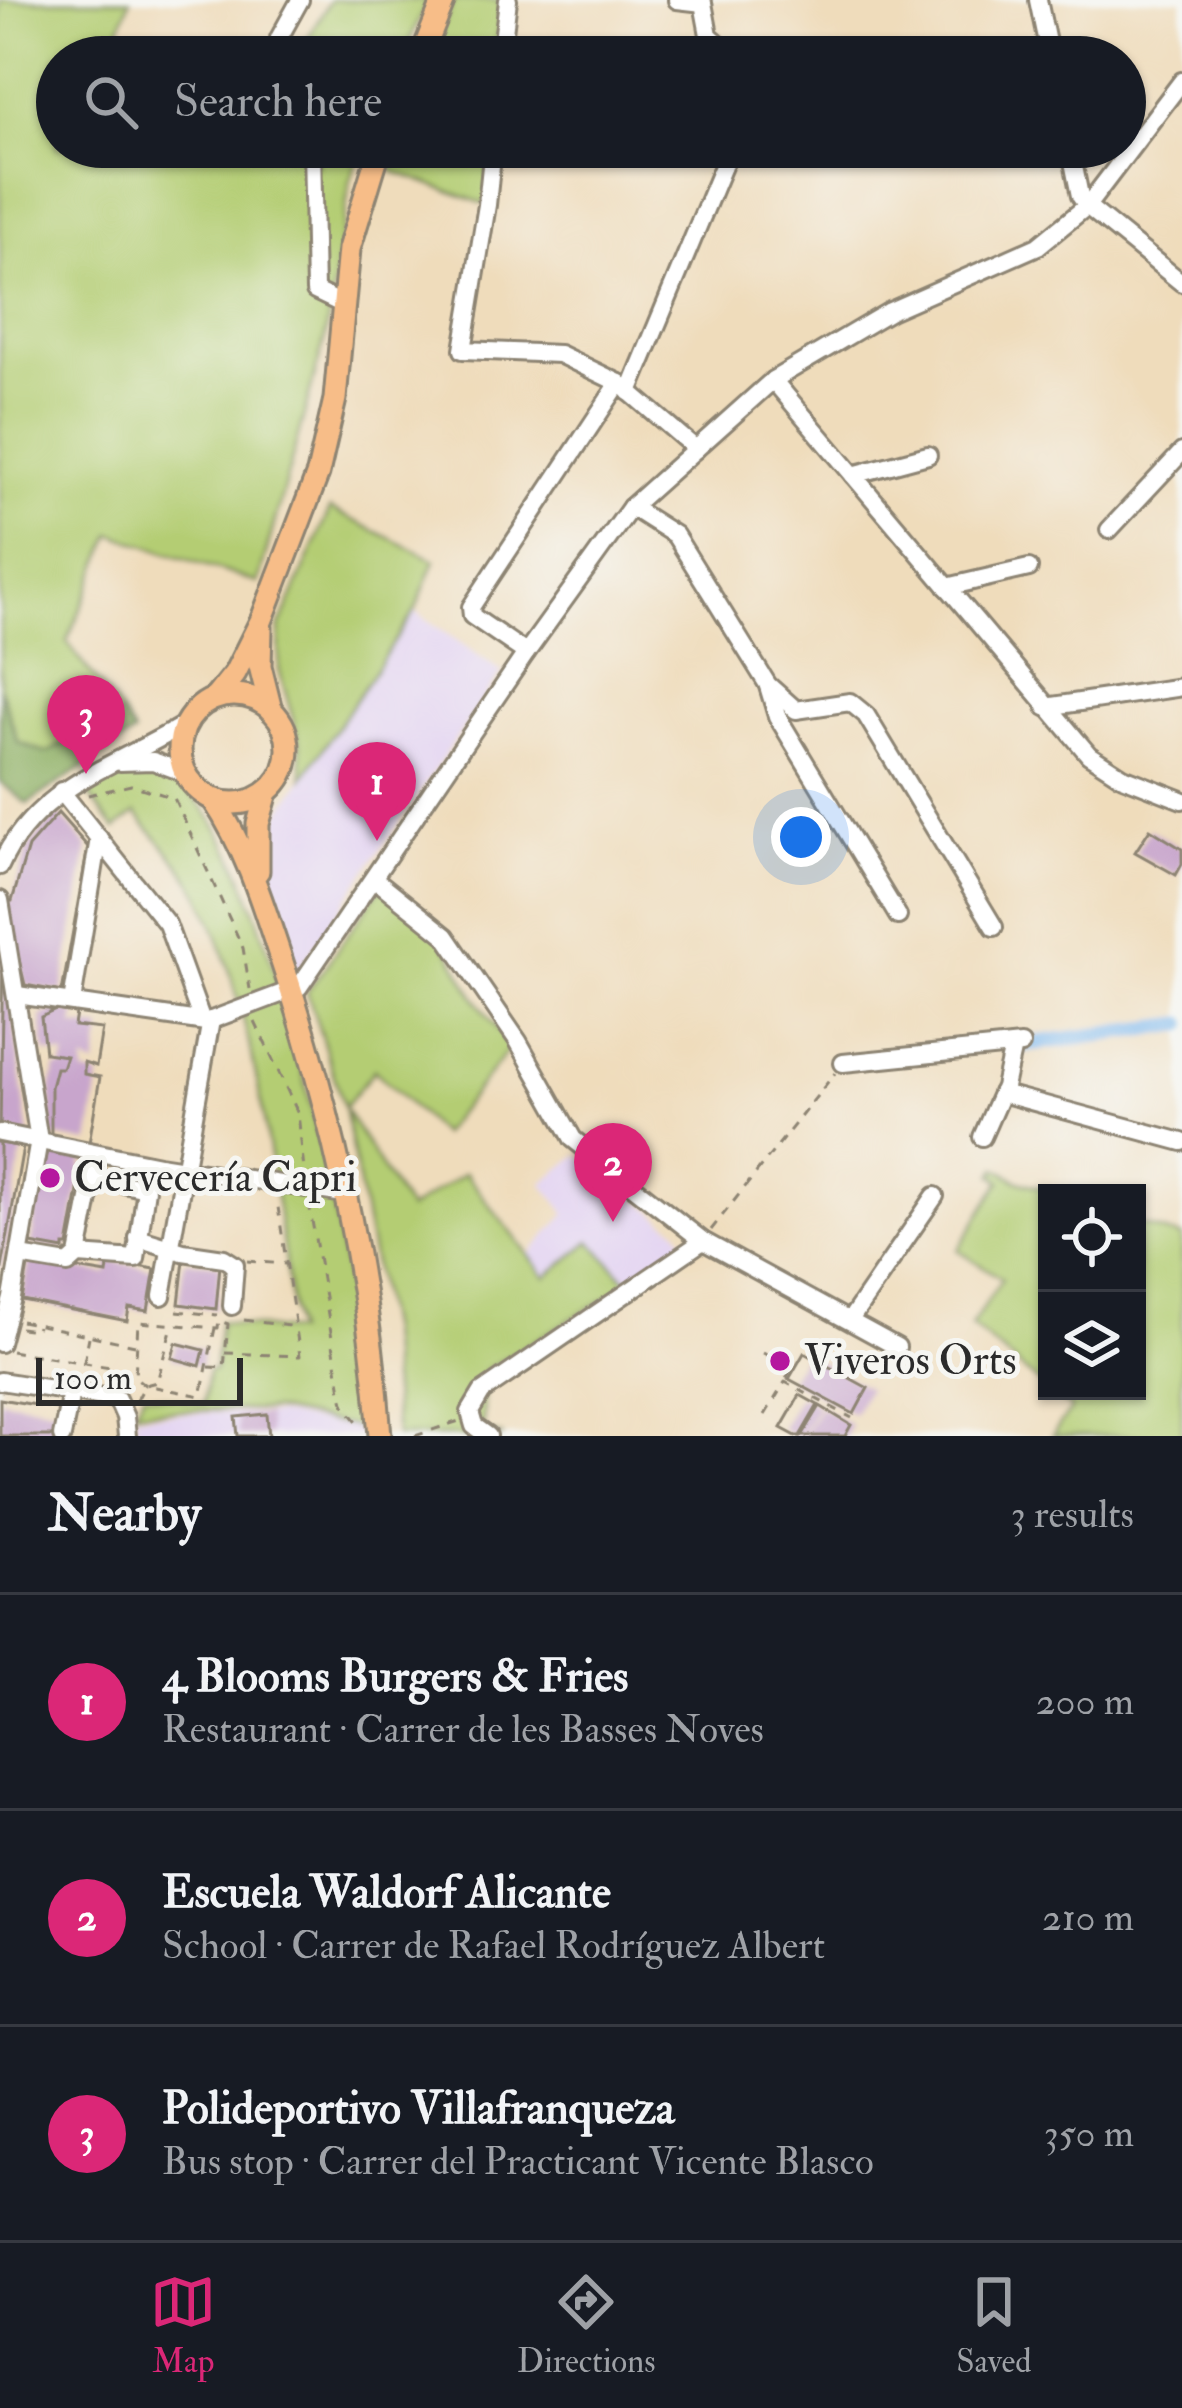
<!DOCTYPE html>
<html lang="en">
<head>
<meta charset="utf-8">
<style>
  :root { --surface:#171b24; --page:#20242c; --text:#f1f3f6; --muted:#9ea1a6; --line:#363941; --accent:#db2777 }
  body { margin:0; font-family:"IM FELL Double Pica",serif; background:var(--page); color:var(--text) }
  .controls { position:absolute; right:36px; bottom:36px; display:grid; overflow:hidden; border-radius:0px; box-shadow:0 3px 9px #0004 }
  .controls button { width:108px; height:108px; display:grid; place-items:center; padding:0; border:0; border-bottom:3px solid var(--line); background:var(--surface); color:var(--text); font:60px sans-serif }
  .scale { position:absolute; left:36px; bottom:30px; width:207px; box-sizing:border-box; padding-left:12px; border:6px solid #2b2b2b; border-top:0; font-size:33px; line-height:42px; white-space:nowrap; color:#2b2b2b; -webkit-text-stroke:9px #f6f6f2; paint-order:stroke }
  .you { position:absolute; left:801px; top:837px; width:42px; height:42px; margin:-30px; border:9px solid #fff; border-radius:50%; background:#1a73e8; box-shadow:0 0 0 18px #1a73e833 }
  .badge { display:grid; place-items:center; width:78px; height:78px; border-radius:50%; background:var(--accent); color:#fff; font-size:39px; font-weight:700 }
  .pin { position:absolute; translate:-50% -99px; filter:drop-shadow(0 3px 6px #0008) }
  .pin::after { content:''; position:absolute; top:63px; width:42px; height:36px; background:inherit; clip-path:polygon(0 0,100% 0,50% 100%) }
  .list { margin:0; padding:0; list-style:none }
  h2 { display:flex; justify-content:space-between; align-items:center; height:156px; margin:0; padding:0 48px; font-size:51px }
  h2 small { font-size:39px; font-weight:400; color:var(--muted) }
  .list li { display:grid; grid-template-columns:78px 1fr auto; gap:36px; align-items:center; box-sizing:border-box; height:216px; padding:0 48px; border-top:3px solid var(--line) }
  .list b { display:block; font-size:45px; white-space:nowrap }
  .list p { margin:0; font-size:39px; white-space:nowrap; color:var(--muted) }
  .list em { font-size:39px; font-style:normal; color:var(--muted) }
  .icon { flex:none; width:66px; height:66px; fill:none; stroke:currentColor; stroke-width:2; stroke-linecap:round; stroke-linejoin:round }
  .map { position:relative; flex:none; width:1182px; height:1436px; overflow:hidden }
  .search { position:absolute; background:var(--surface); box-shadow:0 3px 9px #0004; left:36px; right:36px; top:36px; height:132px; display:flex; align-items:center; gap:30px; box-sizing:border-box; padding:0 42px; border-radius:66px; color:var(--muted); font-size:45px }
  .sheet { height:804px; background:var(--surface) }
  nav { display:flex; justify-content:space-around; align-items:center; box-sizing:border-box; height:168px; border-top:3px solid var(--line); background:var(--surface); font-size:33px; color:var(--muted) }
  nav a { display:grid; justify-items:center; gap:6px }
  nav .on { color:var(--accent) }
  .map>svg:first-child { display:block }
  .built { fill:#e3d3f2 }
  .green { fill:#b4cd73; stroke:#707c4f; stroke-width:3 }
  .forest { fill:#8fb065; stroke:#5d6e48; stroke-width:3 }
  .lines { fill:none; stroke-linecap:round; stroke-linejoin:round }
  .canal { stroke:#7cb7ee; stroke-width:15 }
  .building { fill:#c8a5cc }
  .minor-casing { stroke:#8d8473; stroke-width:22 }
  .major-casing { stroke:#8d8473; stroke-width:27 }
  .path { stroke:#8d8473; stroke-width:3; stroke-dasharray:9 9; stroke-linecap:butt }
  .minor { stroke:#fff; stroke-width:16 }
  .major { stroke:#f7bd88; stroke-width:21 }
  .poi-dot { fill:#b5179e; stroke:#f6f6f2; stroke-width:4.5 }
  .labels { text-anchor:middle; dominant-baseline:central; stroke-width:10; stroke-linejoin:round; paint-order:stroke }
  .poi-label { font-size:42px; fill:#2b2b2b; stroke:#f6f6f2; text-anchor:start }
</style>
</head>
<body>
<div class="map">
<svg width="1182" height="1436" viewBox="0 0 1182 1436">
  <rect width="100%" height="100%" fill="#f6f6f2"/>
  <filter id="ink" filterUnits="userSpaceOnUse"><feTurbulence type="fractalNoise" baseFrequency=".00833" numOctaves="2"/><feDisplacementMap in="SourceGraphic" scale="24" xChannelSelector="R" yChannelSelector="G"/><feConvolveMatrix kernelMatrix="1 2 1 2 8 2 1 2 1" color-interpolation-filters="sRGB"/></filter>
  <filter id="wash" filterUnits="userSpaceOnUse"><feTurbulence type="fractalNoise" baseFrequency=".004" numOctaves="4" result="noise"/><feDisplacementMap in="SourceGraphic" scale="48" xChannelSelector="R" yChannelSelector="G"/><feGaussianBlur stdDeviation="2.7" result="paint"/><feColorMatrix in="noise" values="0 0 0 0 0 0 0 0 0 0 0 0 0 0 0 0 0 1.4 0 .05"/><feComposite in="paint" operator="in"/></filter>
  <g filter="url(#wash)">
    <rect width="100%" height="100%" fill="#efdcbb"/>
    <g class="built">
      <path d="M415 611 502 672 296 973 266 876 271 826Z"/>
      <path d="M578 1155 678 1230 683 1240 677 1252 630 1284 547 1277 527 1257 566 1214 543 1183Z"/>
      <path d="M212 1413 277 1414 358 1429V1436H137L135 1415Z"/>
    </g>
    <g class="green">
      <path d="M0 0H130L109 57H57V147H284L317 165V147H362L350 182 325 338 258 583 112 534 67 642 122 714 47 753 18 742 0 687Z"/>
      <path d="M330 0H428L402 57H297Z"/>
      <path d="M454 0H501L496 57H429Z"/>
      <path d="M392 147H491L487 205 393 171 386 164Z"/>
      <path d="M330 509 435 560 415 611 303 778 300 744 279 670 280 626Z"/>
      <path d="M119 768C142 769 161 770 180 784 236 829 262 931 282 997 324 1140 351 1281 366 1429L273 1410 135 1411 144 1393 204 1404 208 1371 214 1370 220 1322 295 1332C274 1194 261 1028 203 901 189 870 157 840 136 813L115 829 82 786Z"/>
      <path d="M381 887 441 937 474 996 510 1048 441 1134 374 1070 344 1108 408 1210 465 1173 546 1277 591 1241 630 1284 485 1370 483 1432 504 1436H396L387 1332 344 1107 307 992Z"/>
      <path d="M997 1168 1019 1181 1060 1193H1047V1390L971 1326 1002 1279 958 1250 1001 1181 993 1175Z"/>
      <path d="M1137 1224 1182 1237V1436H1052L1071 1408 1049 1391H1137Z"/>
    </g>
    <path class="forest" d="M0 687 18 742 46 753 122 714 134 734 27 804 0 782Z"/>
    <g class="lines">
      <path class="canal" d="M1021 1045 1182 1024"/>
    </g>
    <g id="blocks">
      <g class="building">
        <path d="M58 813 88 847 62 992 25 985 5 901H12L28 847Z"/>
        <path d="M1150 829 1182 849V864L1176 875 1135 852Z"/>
        <path d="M3 943 29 1136 0 1131Z"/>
        <path d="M56 1010 76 1013 74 1026 102 1029 96 1066 84 1062V1074L100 1077 89 1143 51 1136V1087L56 1068H62L66 1056 45 1053 41 1017Z"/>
        <path d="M0 1143 23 1147 2 1268 0 1267Z"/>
        <path d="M51 1150 84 1157 68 1246H64V1250L31 1244 41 1175 47 1151Z"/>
        <path d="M184 1260 220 1265 216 1309 179 1304Z"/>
        <path d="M29 1261 107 1274 109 1261 155 1269 148 1311 129 1308 127 1321 22 1300Z"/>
        <path d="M176 1343 204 1350 200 1366 172 1358Z"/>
        <path d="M804 1353 868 1388 854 1414 789 1379Z"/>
        <path d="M800 1395 818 1405 800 1436H796L781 1428Z"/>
        <path d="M0 1399 59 1409 54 1436H0Z"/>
        <path d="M820 1406 851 1425 845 1436H802Z"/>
        <path d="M267 1414 269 1436H238L236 1417Z"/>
      </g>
    </g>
  </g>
  <g filter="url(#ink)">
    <use href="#blocks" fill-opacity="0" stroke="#8d8473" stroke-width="3"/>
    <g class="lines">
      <defs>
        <g id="minor">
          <path d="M677 0 703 3 709 35 716 41 717 57"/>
          <path d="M1038 0 1050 57"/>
          <path d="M281 57 279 38 300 0"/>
          <path d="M501 57 508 0"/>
          <path d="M312 147 315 291 342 304"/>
          <path d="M493 147 487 205 463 350 559 354 619 383 696 449"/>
          <path d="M1070 147 1080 196 1087 206 1182 283"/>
          <path d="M773 380 1089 755 1123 777 1182 800"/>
          <path d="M629 392 731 147"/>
          <path d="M853 475 928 455"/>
          <path d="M631 507 675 535 768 685 796 710 850 702 866 715 994 927"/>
          <path d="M1109 530 1182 452"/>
          <path d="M947 587 1029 568"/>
          <path d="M526 653 472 616 471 607 619 383"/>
          <path d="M768 686 777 716 898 916"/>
          <path d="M1046 707 1182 687"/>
          <path d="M120 762 153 761 185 773"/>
          <path d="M61 791 167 924 202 1021"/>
          <path d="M0 866C35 787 116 766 185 724"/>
          <path d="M375 879 446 936 518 1041 573 1139 703 1241 897 1347"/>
          <path d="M0 900 39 1140 12 1298 0 1343"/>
          <path d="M17 995 206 1022 299 987 526 653 631 507 773 380 890 311 1038 246 1087 206 1182 81"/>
          <path d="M72 1002 99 838"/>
          <path d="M843 1063 1021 1045"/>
          <path d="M1001 1093 1182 1142"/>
          <path d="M0 1133 159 1165 344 1194"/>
          <path d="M982 1137 1004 1087 1013 1046"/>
          <path d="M138 1238 183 1252 224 1258 235 1265 232 1306"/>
          <path d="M78 1255 95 1168"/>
          <path d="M20 1256 68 1264 78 1255 136 1259 146 1189 93 1177"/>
          <path d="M162 1296 211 1020"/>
          <path d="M850 1320 935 1196"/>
          <path d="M0 1381 117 1399 125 1417 127 1436"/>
          <path d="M62 1436 71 1393"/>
          <path d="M488 1436 474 1426 470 1412 482 1392 703 1241"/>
        </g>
        <g id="major">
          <path d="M421 57 444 0"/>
          <path d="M261 628 260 666 271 710"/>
          <circle cx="234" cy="749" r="54"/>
          <path d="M215 698 235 673 262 619 318 473 335 399 349 249 380 147"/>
          <path d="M213 799C248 852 264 908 284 968 333 1119 369 1277 380 1436"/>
          <path d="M258 871V824L267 792"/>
        </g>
      </defs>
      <use href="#minor" class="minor-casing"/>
      <use href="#major" class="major-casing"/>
      <g class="path">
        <path d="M88 795 131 785 174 798 243 948 250 989"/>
        <path d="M255 1022 298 1113 304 1170"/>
        <path d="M309 1203 341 1391 345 1406 360 1425"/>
        <path d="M711 1230 835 1073"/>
        <path d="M247 1261 285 1264"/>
        <path d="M177 1311 217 1315"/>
        <path d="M244 1320 296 1327"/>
        <path d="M21 1321 135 1345"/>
        <path d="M20 1328 36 1330 37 1326"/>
        <path d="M215 1328 201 1396 145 1385 135 1377 138 1322 218 1328 219 1319"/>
        <path d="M11 1351 110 1367 115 1382"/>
        <path d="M225 1353 300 1356 277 1200"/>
        <path d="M763 1353 792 1367 785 1381"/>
        <path d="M84 1362 89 1337"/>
        <path d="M209 1367 224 1368 228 1324 220 1321"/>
        <path d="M137 1400 145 1385 157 1382 172 1326"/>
        <path d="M765 1415 785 1382 852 1418"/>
        <path d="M415 1436 459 1421"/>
      </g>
      <use href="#minor" class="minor"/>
      <use href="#major" class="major"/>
    </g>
  </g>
  <g class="poi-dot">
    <circle cx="50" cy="1178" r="12"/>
    <circle cx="780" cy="1361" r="12"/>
  </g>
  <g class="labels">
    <g class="poi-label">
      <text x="74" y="1178">Cervecería Capri</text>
      <text x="804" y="1361">Viveros Orts</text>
    </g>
  </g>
</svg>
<div class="controls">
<button><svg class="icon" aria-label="locate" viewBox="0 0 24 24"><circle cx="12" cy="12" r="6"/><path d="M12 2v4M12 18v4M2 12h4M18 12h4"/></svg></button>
<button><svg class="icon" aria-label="layers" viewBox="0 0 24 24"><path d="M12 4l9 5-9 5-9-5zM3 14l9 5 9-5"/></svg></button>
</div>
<div class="scale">100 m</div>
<div class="you"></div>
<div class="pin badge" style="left:377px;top:841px">1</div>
<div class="pin badge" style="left:613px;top:1222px">2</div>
<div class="pin badge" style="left:86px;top:774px">3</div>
<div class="search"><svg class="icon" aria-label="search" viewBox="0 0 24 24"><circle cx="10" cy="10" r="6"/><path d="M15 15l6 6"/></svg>Search here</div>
</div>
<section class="sheet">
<h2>Nearby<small>3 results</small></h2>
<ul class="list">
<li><span class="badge">1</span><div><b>4 Blooms Burgers &amp; Fries</b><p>Restaurant · Carrer de les Basses Noves</p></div><em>200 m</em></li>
<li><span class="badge">2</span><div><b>Escuela Waldorf Alicante</b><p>School · Carrer de Rafael Rodríguez Albert</p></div><em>210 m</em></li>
<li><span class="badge">3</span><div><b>Polideportivo Villafranqueza</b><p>Bus stop · Carrer del Practicant Vicente Blasco</p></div><em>350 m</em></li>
</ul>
</section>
<nav>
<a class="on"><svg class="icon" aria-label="map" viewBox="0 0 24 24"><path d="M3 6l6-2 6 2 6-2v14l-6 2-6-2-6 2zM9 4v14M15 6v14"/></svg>Map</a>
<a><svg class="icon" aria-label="directions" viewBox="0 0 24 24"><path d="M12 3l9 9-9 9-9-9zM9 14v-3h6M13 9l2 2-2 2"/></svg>Directions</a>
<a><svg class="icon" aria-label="saved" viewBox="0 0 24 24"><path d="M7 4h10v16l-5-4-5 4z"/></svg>Saved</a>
</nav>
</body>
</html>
